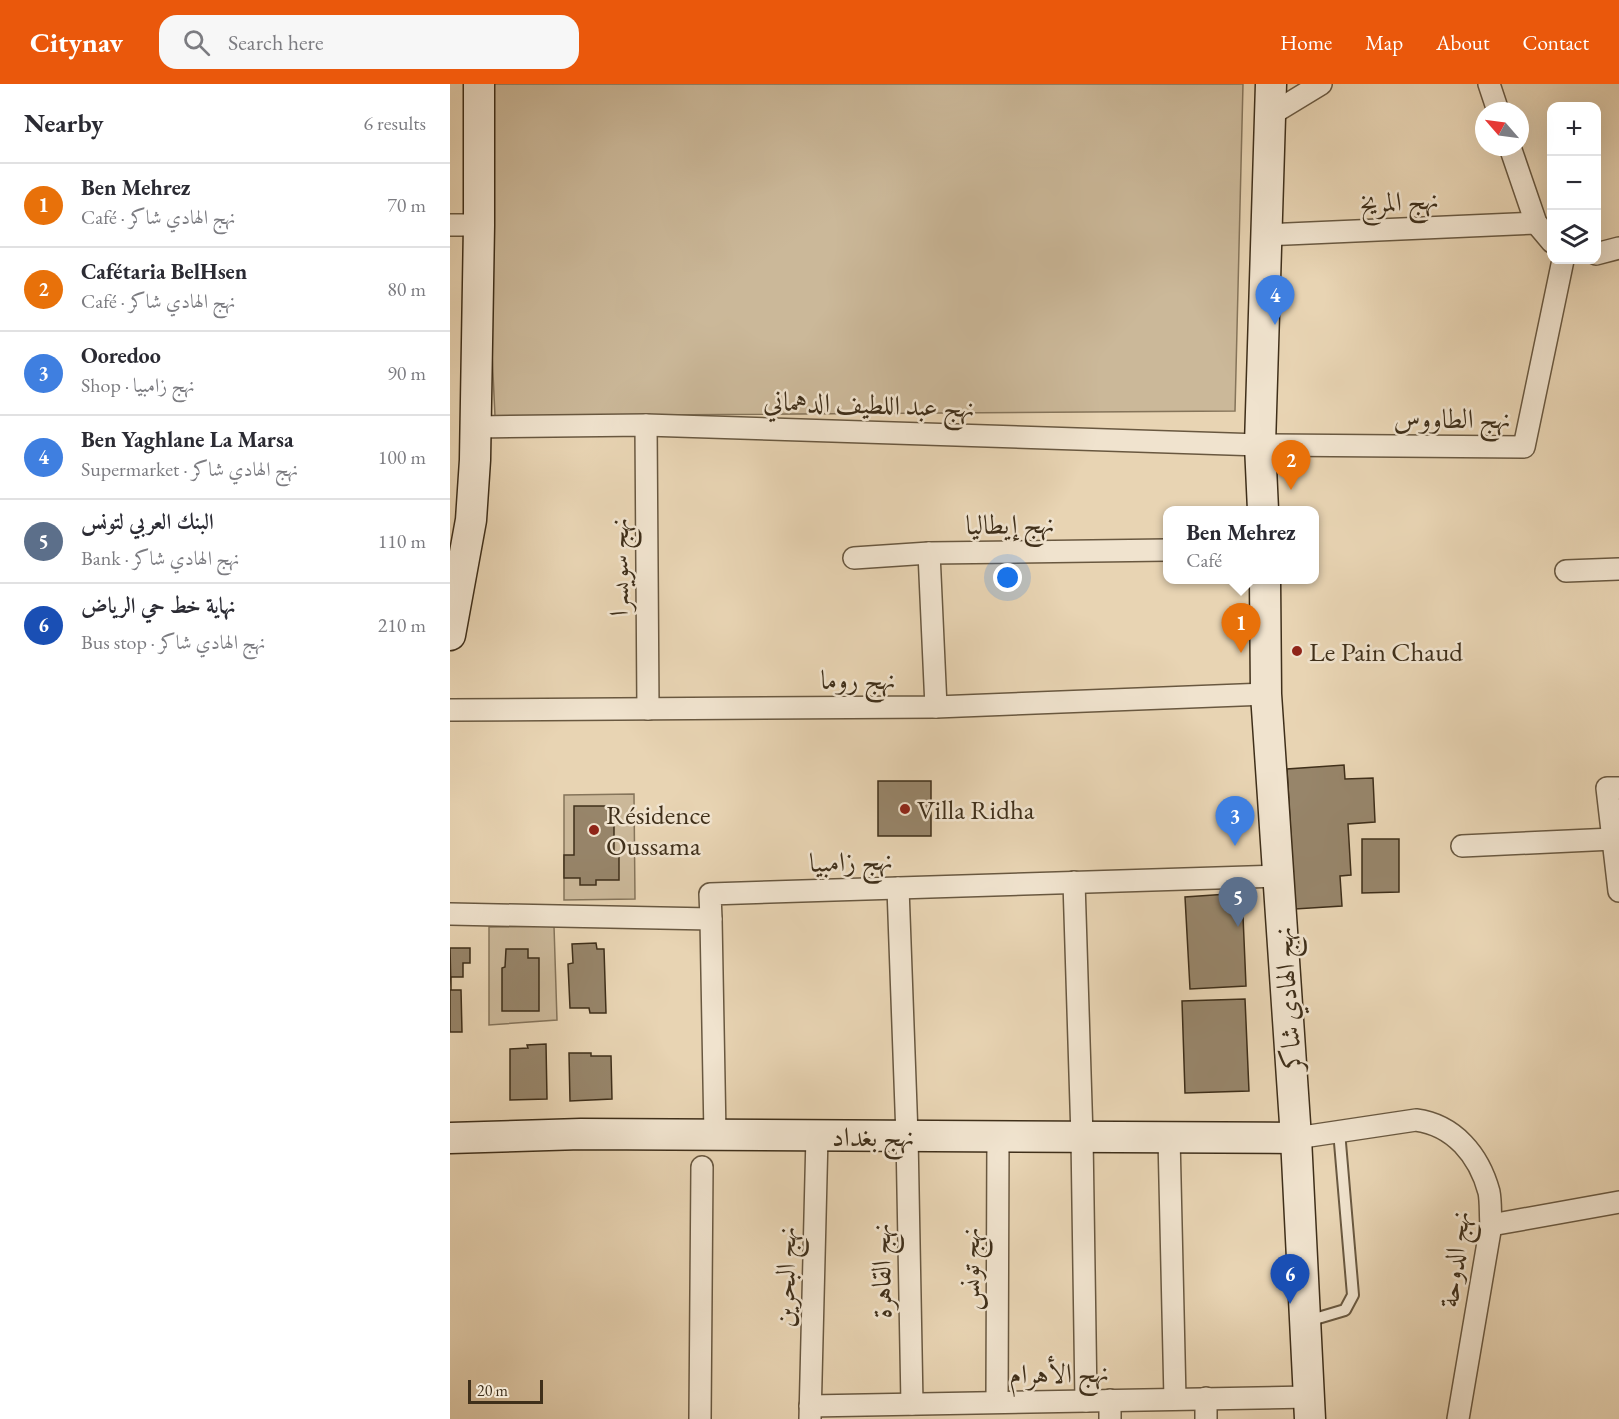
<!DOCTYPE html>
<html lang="en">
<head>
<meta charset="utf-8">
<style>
  :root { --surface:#fff; --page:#f7f7f7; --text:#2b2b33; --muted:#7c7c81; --line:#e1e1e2; --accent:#ea580c }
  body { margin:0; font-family:"EB Garamond",Amiri,serif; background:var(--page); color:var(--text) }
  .controls { position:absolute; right:18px; top:18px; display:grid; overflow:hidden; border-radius:12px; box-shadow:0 6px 24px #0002 }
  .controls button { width:54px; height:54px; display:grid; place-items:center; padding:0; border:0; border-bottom:2px solid var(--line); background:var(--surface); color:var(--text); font:30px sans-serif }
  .compass { position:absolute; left:1025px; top:18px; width:54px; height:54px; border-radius:50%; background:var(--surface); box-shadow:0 6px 24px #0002; rotate:298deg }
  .scale { position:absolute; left:18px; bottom:15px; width:75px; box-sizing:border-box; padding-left:6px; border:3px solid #3f2f1a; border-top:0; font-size:16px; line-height:21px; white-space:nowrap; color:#3f2f1a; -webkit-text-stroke:4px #f0e3ce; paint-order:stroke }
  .you { position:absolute; left:558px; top:494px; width:21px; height:21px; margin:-15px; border:4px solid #fff; border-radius:50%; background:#1a73e8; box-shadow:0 0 0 9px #1a73e833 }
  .badge { display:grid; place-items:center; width:39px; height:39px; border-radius:50%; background:var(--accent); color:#fff; font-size:20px; font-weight:700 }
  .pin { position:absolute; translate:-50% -50px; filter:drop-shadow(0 2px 3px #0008) }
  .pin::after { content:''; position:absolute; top:32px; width:21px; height:18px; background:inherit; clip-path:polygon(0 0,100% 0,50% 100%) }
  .popup { position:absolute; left:713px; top:422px; width:156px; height:78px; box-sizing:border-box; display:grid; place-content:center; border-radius:12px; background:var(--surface); filter:drop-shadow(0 2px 4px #0005); font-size:20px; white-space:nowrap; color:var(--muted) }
  .popup b { font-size:22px; color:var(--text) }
  .popup::after { content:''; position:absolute; left:50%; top:100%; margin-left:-12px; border:12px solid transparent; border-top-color:var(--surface) }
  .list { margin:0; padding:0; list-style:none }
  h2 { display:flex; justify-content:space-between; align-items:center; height:78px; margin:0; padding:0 24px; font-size:26px }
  h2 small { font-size:20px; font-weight:400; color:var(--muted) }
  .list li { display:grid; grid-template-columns:39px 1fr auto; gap:18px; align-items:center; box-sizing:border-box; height:84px; padding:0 24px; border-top:2px solid var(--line) }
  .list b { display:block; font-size:22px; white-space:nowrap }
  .list p { margin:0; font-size:20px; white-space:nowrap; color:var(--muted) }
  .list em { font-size:20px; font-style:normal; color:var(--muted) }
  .icon { flex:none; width:33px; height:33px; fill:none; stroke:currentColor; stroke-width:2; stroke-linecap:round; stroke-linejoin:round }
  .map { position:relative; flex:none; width:1169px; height:1335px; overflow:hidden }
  header { display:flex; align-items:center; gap:36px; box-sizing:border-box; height:84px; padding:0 30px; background:var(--accent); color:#fff }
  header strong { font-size:28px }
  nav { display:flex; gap:33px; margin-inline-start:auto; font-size:21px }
  .search { width:420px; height:54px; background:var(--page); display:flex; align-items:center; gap:15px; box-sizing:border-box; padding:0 21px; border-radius:18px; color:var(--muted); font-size:22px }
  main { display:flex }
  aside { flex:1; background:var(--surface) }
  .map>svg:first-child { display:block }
  .green { fill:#cbb899; stroke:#85745a; stroke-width:1.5 }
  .building { fill:#97856a; stroke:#3f2f1a; stroke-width:1.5 }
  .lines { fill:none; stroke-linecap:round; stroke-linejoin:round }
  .lane-casing { stroke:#695840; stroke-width:14 }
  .street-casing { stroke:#695840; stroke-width:24 }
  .secondary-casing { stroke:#3f2f1a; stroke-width:33 }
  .lane { stroke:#f0e3ce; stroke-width:10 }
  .street { stroke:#f0e3ce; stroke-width:21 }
  .secondary { stroke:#f0e3ce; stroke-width:30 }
  .poi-dot { fill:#8f2418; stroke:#f0e3ce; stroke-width:2 }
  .labels { text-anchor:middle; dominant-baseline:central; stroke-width:5; stroke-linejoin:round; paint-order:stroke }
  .street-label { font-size:27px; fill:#3f2f1a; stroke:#f0e3ce }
  .poi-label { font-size:27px; fill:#3f2f1a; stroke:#f0e3ce; text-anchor:start }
</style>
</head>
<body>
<header>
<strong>Citynav</strong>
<div class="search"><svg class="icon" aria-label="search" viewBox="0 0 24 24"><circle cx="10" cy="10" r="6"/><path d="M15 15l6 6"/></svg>Search here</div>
<nav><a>Home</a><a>Map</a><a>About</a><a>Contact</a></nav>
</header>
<main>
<aside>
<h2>Nearby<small>6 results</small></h2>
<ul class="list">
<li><span class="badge" style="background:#e8710a">1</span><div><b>Ben Mehrez</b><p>Café · نهج الهادي شاكر</p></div><em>70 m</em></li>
<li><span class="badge" style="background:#e8710a">2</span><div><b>Cafétaria BelHsen</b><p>Café · نهج الهادي شاكر</p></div><em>80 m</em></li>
<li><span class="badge" style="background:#3f7fe0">3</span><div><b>Ooredoo</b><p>Shop · نهج زامبيا</p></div><em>90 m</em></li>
<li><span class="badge" style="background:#3f7fe0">4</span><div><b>Ben Yaghlane La Marsa</b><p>Supermarket · نهج الهادي شاكر</p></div><em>100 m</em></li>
<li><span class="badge" style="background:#5c6f8a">5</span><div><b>البنك العربي لتونس</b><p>Bank · نهج الهادي شاكر</p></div><em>110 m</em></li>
<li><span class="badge" style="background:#1a4fb4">6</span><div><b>نهاية خط حي الرياض</b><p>Bus stop · نهج الهادي شاكر</p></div><em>210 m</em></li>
</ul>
</aside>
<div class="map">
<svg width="1169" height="1335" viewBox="0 0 1169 1335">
  <rect width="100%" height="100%" fill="#e8d4b3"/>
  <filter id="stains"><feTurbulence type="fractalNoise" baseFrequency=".00333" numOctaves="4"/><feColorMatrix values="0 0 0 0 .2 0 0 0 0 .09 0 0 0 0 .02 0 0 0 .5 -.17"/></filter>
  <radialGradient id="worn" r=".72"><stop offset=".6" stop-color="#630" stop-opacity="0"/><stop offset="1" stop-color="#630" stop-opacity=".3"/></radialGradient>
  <g class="green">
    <path d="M36 0H793L785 327 45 332 36 142Z"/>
    <path d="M184 710 185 815 114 816V711Z"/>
    <path d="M104 842 107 936 39 941V843Z"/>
  </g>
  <g class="building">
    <path d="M894 681 895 695 923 694 925 738 898 740 901 791 890 792 892 822 845 825 837 685Z"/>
    <rect x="428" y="697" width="53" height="55"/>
    <path d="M124 722H164V771H169V796H146V801H130V794H114V771H124Z"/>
    <path d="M912 755H949V808L912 809Z"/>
    <path d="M792 809 796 902 740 905 735 813Z"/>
    <path d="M146 859 147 865H154L156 929H140L139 924H120L118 880 123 879 122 860Z"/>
    <path d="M0 864H20V879H13V893H1V906Z"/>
    <path d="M56 865H78V874H89V927H52V884L55 883Z"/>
    <path d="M0 906H11L12 948H0Z"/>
    <path d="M795 915 799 1007 735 1009 732 917Z"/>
    <path d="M96 960 97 1015 60 1016V965L78 964 77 961Z"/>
    <path d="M119 969H141V972H161L162 1015 120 1017Z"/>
  </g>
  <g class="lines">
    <defs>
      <path id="lane" d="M858 1237 895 1226 903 1211 889 1047"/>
      <g id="street">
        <path d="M1039 0 1048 27"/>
        <path d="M820 31 871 0"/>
        <path d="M1060 63 1086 139 1102 158"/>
        <path d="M0 141H29"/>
        <path d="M815 151 1086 139"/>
        <path d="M1146 170 1169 164"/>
        <path d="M196 341 198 625"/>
        <path d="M26 343 196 341 810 361 1074 363 1113 176"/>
        <path d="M479 469 486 623"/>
        <path d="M404 474 479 469 718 466"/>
        <path d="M1116 487 1169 485"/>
        <path d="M0 626 486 623 816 610"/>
        <path d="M1169 704H1157L1169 807"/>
        <path d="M1012 762 1163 755"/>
        <path d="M624 798 632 1053 636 1317"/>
        <path d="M448 804 457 1052 462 1320"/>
        <path d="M0 830 261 835 260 810 829 792"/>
        <path d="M261 835 265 1051"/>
        <path d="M719 1053 725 1315"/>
        <path d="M846 1054 966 1036C1004 1041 1029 1071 1039 1108 1041 1118 1040 1131 1041 1141L1008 1335"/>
        <path d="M1041 1141 1169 1118"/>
        <path d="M756 1314V1335"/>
        <path d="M660 1316V1335"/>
        <path d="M547 1318 548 1052"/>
        <path d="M360 1322 859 1313"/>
        <path d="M250 1335 252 1083"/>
        <path d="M360 1335 367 1052"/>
      </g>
      <g id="secondary">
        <path d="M813 426 810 361 821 0"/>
        <path d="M815 496 816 610 846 1054 860 1335"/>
        <path d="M0 551 21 436 25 376 29 141V0"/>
        <path d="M0 1054 131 1050 846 1054"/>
      </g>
    </defs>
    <use href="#lane" class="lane-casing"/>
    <use href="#street" class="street-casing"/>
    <use href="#secondary" class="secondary-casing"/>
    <use href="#lane" class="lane"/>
    <use href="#street" class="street"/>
    <use href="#secondary" class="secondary"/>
  </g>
  <g class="poi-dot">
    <circle cx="847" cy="567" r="6"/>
    <circle cx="455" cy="725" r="6"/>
    <circle cx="144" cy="746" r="6"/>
  </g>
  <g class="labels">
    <g class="street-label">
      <text transform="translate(949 117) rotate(-3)">نهج المريخ</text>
      <text transform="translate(419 320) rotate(2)">نهج عبد اللطيف الدهماني</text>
      <text x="1002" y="334">نهج الطاووس</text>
      <text transform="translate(560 440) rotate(-1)">نهج إيطاليا</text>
      <text transform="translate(168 483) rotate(-90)">نهج سويسرا</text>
      <text x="408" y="595">نهج روما</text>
      <text transform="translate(401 777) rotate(-2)">نهج زامبيا</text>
      <text transform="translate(837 915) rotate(-94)">نهج الهادي شاكر</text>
      <text x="423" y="1052">نهج بغداد</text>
      <text transform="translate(1004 1175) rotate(-83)">نهج الدوحة</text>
      <text transform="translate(519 1185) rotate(-90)">نهج تونس</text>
      <text transform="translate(431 1187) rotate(-91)">نهج القاهرة</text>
      <text transform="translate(335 1193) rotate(-89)">نهج البحرين</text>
      <text transform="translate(609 1289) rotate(-1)">نهج الأهرام</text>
    </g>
    <g class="poi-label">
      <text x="859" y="567">Le Pain Chaud</text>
      <text x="467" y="725">Villa Ridha</text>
      <text x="156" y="730">Résidence<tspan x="156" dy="31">Oussama</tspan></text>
    </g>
  </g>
  <rect width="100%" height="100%" filter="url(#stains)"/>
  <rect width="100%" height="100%" fill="url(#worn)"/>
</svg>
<div class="controls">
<button>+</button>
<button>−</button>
<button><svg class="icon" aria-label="layers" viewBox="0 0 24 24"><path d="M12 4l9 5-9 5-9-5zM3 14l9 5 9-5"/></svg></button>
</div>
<svg class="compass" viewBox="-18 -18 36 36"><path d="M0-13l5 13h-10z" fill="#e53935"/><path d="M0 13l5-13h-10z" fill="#7c7c81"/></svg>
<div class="scale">20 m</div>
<div class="you"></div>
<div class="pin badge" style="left:791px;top:569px;background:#e8710a">1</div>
<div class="popup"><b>Ben Mehrez</b>Café</div>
<div class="pin badge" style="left:841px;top:406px;background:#e8710a">2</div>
<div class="pin badge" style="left:785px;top:762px;background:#3f7fe0">3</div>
<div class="pin badge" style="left:825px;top:241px;background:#3f7fe0">4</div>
<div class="pin badge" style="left:788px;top:843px;background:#5c6f8a">5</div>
<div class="pin badge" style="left:840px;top:1220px;background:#1a4fb4">6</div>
</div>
</main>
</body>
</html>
